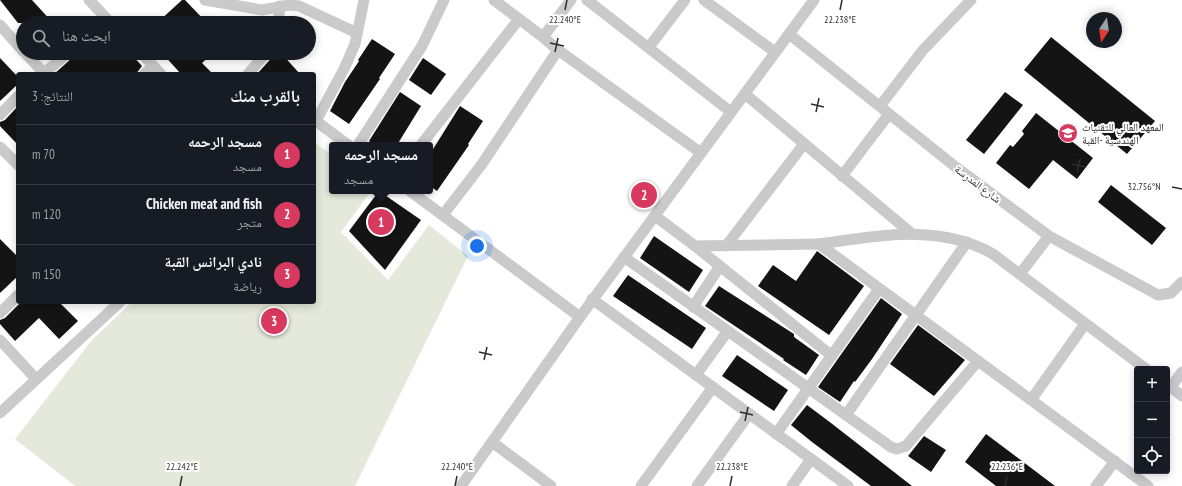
<!DOCTYPE html>
<html lang="ar">
<head>
<meta charset="utf-8">
<style>
  :root { --surface:#171b24; --page:#242831; --text:#f1f3f6; --muted:#9ea1a6; --line:#363941; --accent:#d83a5f }
  body { margin:0; font-family:"PT Sans Narrow","Noto Naskh Arabic",sans-serif; background:var(--page); color:var(--text); direction:rtl }
  .controls { position:absolute; right:12px; bottom:12px; display:grid; overflow:hidden; border-radius:4px; box-shadow:0 2px 10px #0003 }
  .controls button { width:36px; height:36px; display:grid; place-items:center; padding:0; border:0; border-bottom:1px solid var(--line); background:var(--surface); color:var(--text); font:20px sans-serif }
  .compass { position:absolute; left:1086px; top:12px; width:36px; height:36px; border-radius:50%; background:var(--surface); box-shadow:0 2px 10px #0003; rotate:193deg }
  .you { position:absolute; left:477px; top:246px; width:14px; height:14px; margin:-10px; border:3px solid #fff; border-radius:50%; background:#1a73e8; box-shadow:0 0 0 6px #1a73e833 }
  .badge { display:grid; place-items:center; width:26px; height:26px; border-radius:50%; background:var(--accent); color:#fff; font-size:13px; font-weight:700 }
  .pin { position:absolute; translate:-50% -50%; border:2px solid #fff; box-shadow:0 1px 4px #0006 }
  .popup { position:absolute; left:329px; top:142px; width:104px; height:52px; box-sizing:border-box; display:grid; place-content:center; border-radius:4px; background:var(--surface); filter:drop-shadow(0 1px 3px #0005); font-size:13px; white-space:nowrap; color:var(--muted) }
  .popup b { font-size:15px; color:var(--text) }
  .popup::after { content:''; position:absolute; left:50%; top:100%; margin-left:-8px; border:8px solid transparent; border-top-color:var(--surface) }
  .list { margin:0; padding:0; list-style:none }
  h2 { display:flex; justify-content:space-between; align-items:center; height:52px; margin:0; padding:0 16px; font-size:17px }
  h2 small { font-size:13px; font-weight:400; color:var(--muted) }
  .list li { display:grid; grid-template-columns:26px 1fr auto; gap:12px; align-items:center; box-sizing:border-box; height:60px; padding:0 16px; border-top:1px solid var(--line) }
  .list b { display:block; font-size:15px; white-space:nowrap }
  .list p { margin:0; font-size:13px; white-space:nowrap; color:var(--muted) }
  .list em { font-size:13px; font-style:normal; color:var(--muted) }
  .icon { flex:none; width:22px; height:22px; fill:none; stroke:currentColor; stroke-width:2; stroke-linecap:round; stroke-linejoin:round }
  .map { position:relative; flex:none; width:1182px; height:486px; overflow:hidden; direction:ltr }
  .search { position:absolute; background:var(--surface); box-shadow:0 2px 10px #0003; left:16px; top:16px; width:300px; height:44px; display:flex; align-items:center; gap:10px; box-sizing:border-box; padding:0 14px; border-radius:22px; color:var(--muted); font-size:15px }
  .panel { position:absolute; background:var(--surface); box-shadow:0 2px 10px #0003; left:16px; top:72px; width:300px; height:232px; border-radius:4px; direction:rtl }
  .map>svg:first-child { display:block }
  .green { fill:#e5e9db }
  .building { fill:#141414 }
  .lines { fill:none; stroke-linecap:round; stroke-linejoin:round }
  .minor { stroke:#cacaca; stroke-width:11 }
  .ticks { fill:none; stroke:#2d2d2d; stroke-width:1.5 }
  .labels { text-anchor:middle; dominant-baseline:central; stroke-width:4; stroke-linejoin:round; paint-order:stroke }
  .poi-label { font-size:11px; fill:#2d2d2d; stroke:#fff; text-anchor:start }
  .street-label { font-size:11px; fill:#2d2d2d; stroke:#fff }
  .ticks-label { font-size:10px; text-anchor:middle; fill:#2d2d2d; stroke:#fff; stroke-width:4; stroke-linejoin:round; paint-order:stroke }
</style>
</head>
<body>
<div class="map">
<svg width="1182" height="486" viewBox="0 0 1182 486">
  <rect width="100%" height="100%" fill="#fff"/>
  <path class="green" d="M314 142 332 155V191H371L341 232 388 280 429 225 468 256 355 486H75L15 439 92 340 132 302H314Z"/>
  <g class="building">
    <path d="M0 0H32L53 23H18Z"/>
    <path d="M182 0H185L207 23H157Z"/>
    <path d="M1051 37 1155 121 1127 154 1024 70Z"/>
    <path d="M372 39 395 54 379 78 380 79 349 124 330 111 345 82 359 61 358 60Z"/>
    <path d="M75 53H130L142 66 136 74H54L72 58Z"/>
    <path d="M162 53H213L202 63 213 74H181Z"/>
    <path d="M276 53H281L300 74H257Z"/>
    <path d="M0 58 18 77V84L0 101Z"/>
    <path d="M423 58 446 74 431 95 409 80Z"/>
    <path d="M400 92 421 106 397 145H374L369 141Z"/>
    <path d="M1005 92 1023 105 984 154 966 140Z"/>
    <path d="M18 106V145L0 126V122L5 120Z"/>
    <path d="M460 106 483 121 468 144 469 145 437 191 430 186V154Z"/>
    <path d="M1036 113 1093 158 1077 179 1053 160 1029 189 996 163 1010 145 1013 147 1024 134 1022 131Z"/>
    <path d="M1111 185 1166 228 1152 245 1098 202Z"/>
    <path d="M379 191 421 220 385 270 349 231Z"/>
    <path d="M654 236 703 270 689 292 640 258Z"/>
    <path d="M0 239 18 257V276L0 293Z"/>
    <path d="M817 251 864 286 829 335 758 286 773 265 796 281Z"/>
    <path d="M628 275 706 328 692 349 613 296Z"/>
    <path d="M719 286 794 334V337L819 355 806 375 783 360 784 359 705 306Z"/>
    <path d="M881 298 902 314 872 359 855 382 854 381 840 402 818 387Z"/>
    <path d="M21 302H59L78 321 59 339 39 318 15 341 0 324V320L5 318Z"/>
    <path d="M918 325 965 360 934 396 890 364Z"/>
    <path d="M737 355 788 390 774 411 722 376Z"/>
    <path d="M807 405 831 423 912 486H871L812 442 791 425Z"/>
    <path d="M986 434 1055 486H996L965 462Z"/>
    <path d="M924 436 946 450 931 472 908 456Z"/>
  </g>
  <g class="lines">
    <g class="minor">
      <path d="M89 0 111 23"/>
      <path d="M205 0 262 10 289 5 299 6 357 33"/>
      <path d="M494 0 543 37"/>
      <path d="M571 0 543 37 558 50 701 153"/>
      <path d="M587 0 731 112"/>
      <path d="M704 0 775 52"/>
      <path d="M278 23 280 6"/>
      <path d="M0 25 23 51"/>
      <path d="M789 34 957 168 1049 236 1158 295 1171 293 1182 282"/>
      <path d="M649 47 685 0"/>
      <path d="M25 53 44 73"/>
      <path d="M141 53 161 74"/>
      <path d="M43 74 68 53"/>
      <path d="M144 74 153 66"/>
      <path d="M248 74 266 53"/>
      <path d="M745 94 911 233"/>
      <path d="M880 106 923 50 971 0"/>
      <path d="M0 115 18 96"/>
      <path d="M316 121 344 69 355 44 364 0"/>
      <path d="M314 122 316 121 348 145"/>
      <path d="M358 145 422 46 444 0"/>
      <path d="M421 145 519 19"/>
      <path d="M0 147 18 165"/>
      <path d="M842 176 889 114"/>
      <path d="M410 191 580 317"/>
      <path d="M443 215 482 164 558 50"/>
      <path d="M655 216 695 246 819 244 1148 486"/>
      <path d="M819 244C877 236 940 223 993 254L1146 369"/>
      <path d="M695 246 832 356"/>
      <path d="M726 246 804 144"/>
      <path d="M624 257 891 447 897 449 906 446 978 361"/>
      <path d="M1020 274 1049 236"/>
      <path d="M592 299 848 486"/>
      <path d="M693 307 720 266"/>
      <path d="M0 313 18 295"/>
      <path d="M0 340 36 379"/>
      <path d="M696 375 727 332"/>
      <path d="M1167 384 1182 396"/>
      <path d="M1171 387 1182 372"/>
      <path d="M1031 400 1085 324"/>
      <path d="M0 413 120 302"/>
      <path d="M846 415 967 242"/>
      <path d="M776 434 879 289"/>
      <path d="M492 442 551 486"/>
      <path d="M461 486 580 317 814 0"/>
      <path d="M641 486 713 387"/>
      <path d="M697 486 749 414"/>
      <path d="M792 486 811 459"/>
      <path d="M1096 486 1115 461"/>
    </g>
  </g>
  <path class="ticks" d="M565 10 567 0M840 10 842 0M550 43 564 46M555 52 558 38M811 104 824 107M816 112 819 98M1072 164 1085 167M1077 172 1080 159M1172 187 1182 189M479 352 492 355M484 360 487 347M740 412 753 415M745 421 748 407M180 486 182 476M455 486 457 476M730 486 732 476M1005 486 1007 476"/>
  <defs>
    <symbol id="university-disc" viewBox="-11 -11 22 22"><circle r="9.5" fill="#d83a5f" stroke="#fff"/><path d="M0-5L7-2L0 1L-7-2ZM-4 1L0 2.5L4 1V4Q0 6-4 4Z" fill="#fff"/></symbol>
  </defs>
  <g fill-rule="evenodd">
    <use href="#university-disc" x="1057" y="122" width="22" height="22"/>
  </g>
  <g class="labels">
    <g class="poi-label">
      <text x="1082" y="127">المعهد العالي للتقنيات<tspan x="1082" dy="13">الهندسية -القبة</tspan></text>
    </g>
    <g class="street-label">
      <text transform="translate(978 184) rotate(37)">شارع المدرسة</text>
    </g>
  </g>
  <g class="ticks-label">
    <text x="565" y="23">22.240°E</text>
    <text x="840" y="23">22.238°E</text>
    <text x="1144" y="190">32.756°N</text>
    <text x="182" y="470">22.242°E</text>
    <text x="457" y="470">22.240°E</text>
    <text x="732" y="470">22.238°E</text>
    <text x="1007" y="470">22.236°E</text>
  </g>
</svg>
<div class="controls">
<button>+</button>
<button>−</button>
<button><svg class="icon" aria-label="locate" viewBox="0 0 24 24"><circle cx="12" cy="12" r="6"/><path d="M12 2v4M12 18v4M2 12h4M18 12h4"/></svg></button>
</div>
<svg class="compass" viewBox="-18 -18 36 36"><path d="M0-13l5 13h-10z" fill="#e53935"/><path d="M0 13l5-13h-10z" fill="#9ea1a6"/></svg>
<div class="you"></div>
<div class="pin badge" style="left:381px;top:222px">1</div>
<div class="popup"><b>مسجد الرحمه</b>مسجد</div>
<div class="pin badge" style="left:644px;top:195px">2</div>
<div class="pin badge" style="left:274px;top:321px">3</div>
<div class="search"><svg class="icon" aria-label="search" viewBox="0 0 24 24"><circle cx="10" cy="10" r="6"/><path d="M15 15l6 6"/></svg>ابحث هنا</div>
<section class="panel">
<h2>بالقرب منك<small>النتائج: 3</small></h2>
<ul class="list">
<li><span class="badge">1</span><div><b>مسجد الرحمه</b><p>مسجد</p></div><em>70 m</em></li>
<li><span class="badge">2</span><div><b>Chicken meat and fish</b><p>متجر</p></div><em>120 m</em></li>
<li><span class="badge">3</span><div><b>نادي البرانس القبة</b><p>رياضة</p></div><em>150 m</em></li>
</ul>
</section>
</div>
</body>
</html>
